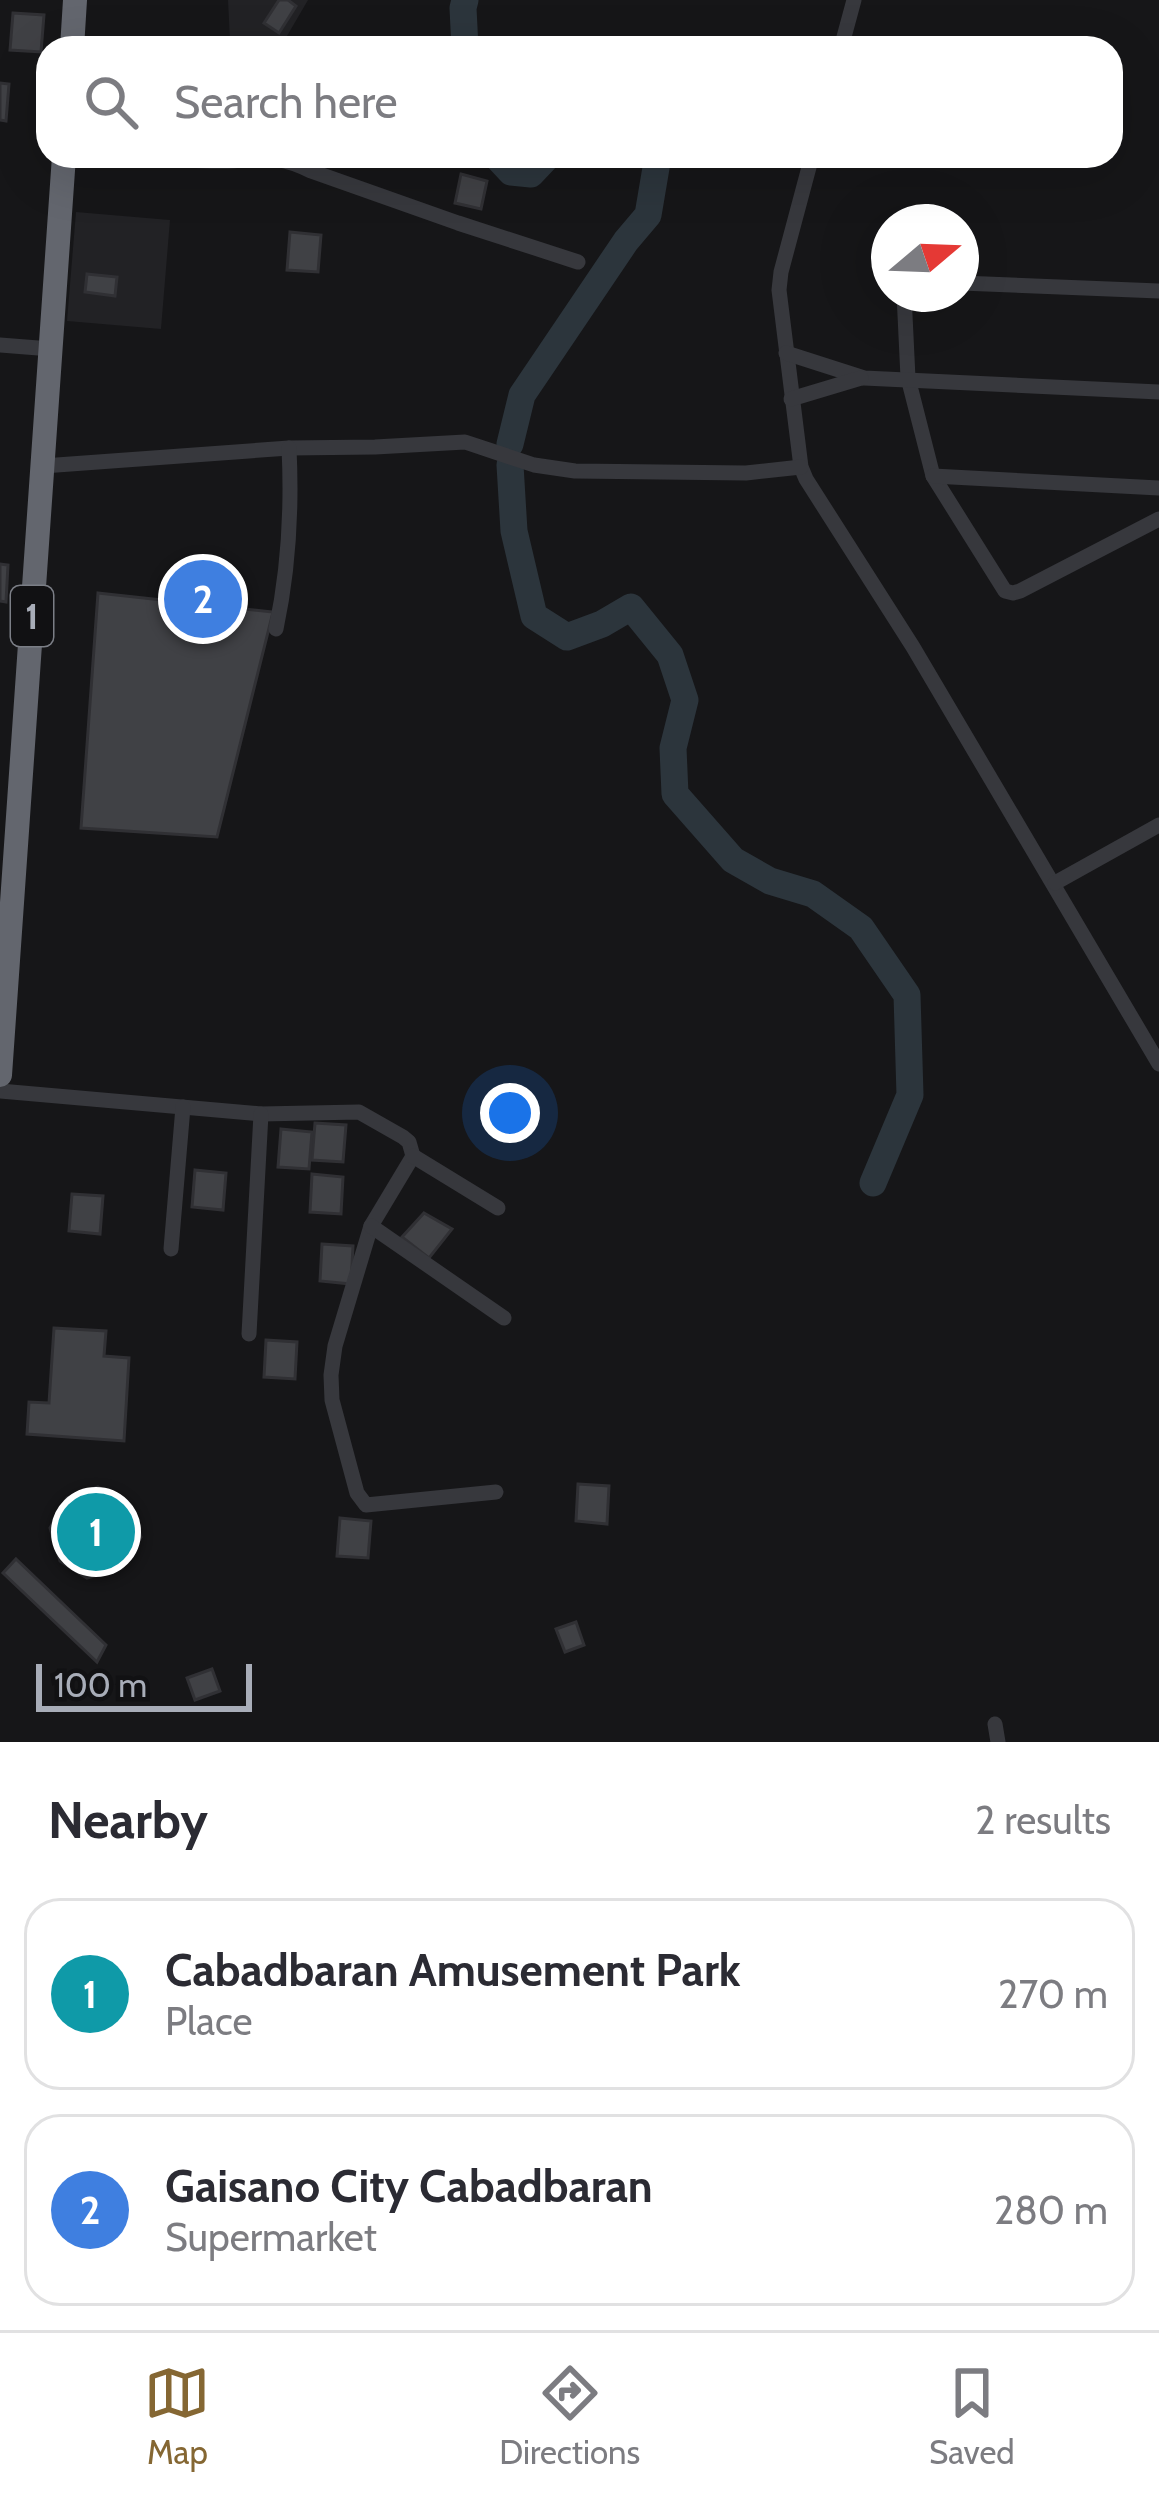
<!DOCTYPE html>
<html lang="en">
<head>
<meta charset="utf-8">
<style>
  :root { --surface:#fff; --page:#f2f2f3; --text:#2b2b33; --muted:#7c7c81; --line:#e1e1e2; --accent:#856733 }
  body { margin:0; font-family:Cabin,sans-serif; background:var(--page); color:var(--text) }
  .compass { position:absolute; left:871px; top:204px; width:108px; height:108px; border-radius:50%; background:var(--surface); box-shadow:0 12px 48px #0002; rotate:71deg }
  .scale { position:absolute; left:36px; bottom:30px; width:216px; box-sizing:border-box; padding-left:12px; border:6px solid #a8adb8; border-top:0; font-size:33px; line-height:42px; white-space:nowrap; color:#a8adb8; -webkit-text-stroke:9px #111113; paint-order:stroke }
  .you { position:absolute; left:510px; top:1113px; width:42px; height:42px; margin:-30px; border:9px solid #fff; border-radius:50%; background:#1a73e8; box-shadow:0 0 0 18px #1a73e833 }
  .badge { display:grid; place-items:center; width:78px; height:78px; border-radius:50%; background:var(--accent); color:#fff; font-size:39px; font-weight:700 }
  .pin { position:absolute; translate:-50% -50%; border:6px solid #fff; box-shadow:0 3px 12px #0006 }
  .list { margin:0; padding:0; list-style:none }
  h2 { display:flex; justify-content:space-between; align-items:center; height:156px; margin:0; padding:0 48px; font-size:51px }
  h2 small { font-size:39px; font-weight:400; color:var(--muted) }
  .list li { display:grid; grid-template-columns:78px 1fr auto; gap:36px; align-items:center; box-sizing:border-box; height:192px; margin:0 24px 24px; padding:0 24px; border:3px solid var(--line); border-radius:36px }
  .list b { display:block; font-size:45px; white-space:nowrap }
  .list p { margin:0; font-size:39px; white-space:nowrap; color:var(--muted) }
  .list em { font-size:39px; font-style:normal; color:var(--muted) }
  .icon { flex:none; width:66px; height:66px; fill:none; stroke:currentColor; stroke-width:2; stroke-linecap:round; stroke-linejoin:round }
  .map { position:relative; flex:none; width:1159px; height:1742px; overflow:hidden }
  .search { position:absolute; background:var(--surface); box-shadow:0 12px 48px #0002; left:36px; right:36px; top:36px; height:132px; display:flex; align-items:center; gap:30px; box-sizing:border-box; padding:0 42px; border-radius:36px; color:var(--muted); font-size:45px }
  .sheet { height:588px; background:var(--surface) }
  nav { display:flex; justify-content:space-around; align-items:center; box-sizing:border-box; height:168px; border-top:3px solid var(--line); background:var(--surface); font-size:33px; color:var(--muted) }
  nav a { display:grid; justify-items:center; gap:6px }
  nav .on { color:var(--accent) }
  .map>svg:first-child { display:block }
  .built { fill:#222225 }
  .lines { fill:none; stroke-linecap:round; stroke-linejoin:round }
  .river { stroke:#2c353c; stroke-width:27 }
  .building { fill:#404145; stroke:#303034; stroke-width:3 }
  .minor { stroke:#37383d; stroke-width:15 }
  .highway { stroke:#63666e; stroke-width:24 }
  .labels { text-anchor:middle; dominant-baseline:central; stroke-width:9; stroke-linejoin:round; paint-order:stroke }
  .shield { fill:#111113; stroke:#7b7e86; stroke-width:3 }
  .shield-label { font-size:36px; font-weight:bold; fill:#a8adb8 }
</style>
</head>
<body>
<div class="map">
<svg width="1159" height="1742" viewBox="0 0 1159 1742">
  <rect width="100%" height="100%" fill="#161618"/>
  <g class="built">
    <path d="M228 0H308L280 48H254L230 40Z"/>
    <path d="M76 212 170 220 161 329 67 321Z"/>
  </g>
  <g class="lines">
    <g class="river">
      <path d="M465 48 463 8 465 0"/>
      <path d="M496 156 511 172 531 174 548 156"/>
      <path d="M510 444 522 395 626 241 648 215 658 156"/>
      <path d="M510 465 514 531 534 616 567 637 602 624 631 607 670 655 685 700 673 748 675 794 733 860 770 881 813 894 861 928 907 995 910 1095 873 1183"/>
    </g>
  </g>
  <g class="building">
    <path d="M279 0H288L296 6 279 33 264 23Z"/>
    <path d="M13 13 44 15 41 52 10 50Z"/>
    <path d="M0 83 9 84 6 121 0 120Z"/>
    <path d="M461 174 487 181 481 209 455 203Z"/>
    <path d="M290 232 321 235 318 272 287 270Z"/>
    <path d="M87 274 117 277 115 296 85 292Z"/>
    <path d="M0 564 8 565 6 602 0 601Z"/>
    <path d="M98 593 273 612 217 837 81 828Z"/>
    <path d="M315 1123 346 1125 343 1162 312 1160Z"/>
    <path d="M281 1129 312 1132 309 1169 278 1167Z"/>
    <path d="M195 1170 226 1173 223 1210 192 1207Z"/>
    <path d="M312 1174 343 1177 341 1214 310 1212Z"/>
    <path d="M72 1194 103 1196 100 1234 69 1231Z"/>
    <path d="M424 1213 452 1229 429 1258 402 1237Z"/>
    <path d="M322 1244 353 1246 351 1284 320 1281Z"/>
    <path d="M54 1328 106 1331 104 1356 129 1358 124 1441 27 1434 29 1402 49 1403Z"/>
    <path d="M266 1340 297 1342 295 1379 264 1377Z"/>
    <path d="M578 1484 609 1486 607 1524 576 1521Z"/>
    <path d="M98 1487 130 1504 141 1537 122 1568 87 1578 60 1561 50 1528 67 1498Z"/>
    <path d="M340 1518 371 1521 368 1558 337 1556Z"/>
    <path d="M16 1559 106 1645 97 1662 3 1573Z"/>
    <path d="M576 1622 584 1645 565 1652 556 1629Z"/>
    <path d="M212 1669 220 1691 195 1700 187 1678Z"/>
  </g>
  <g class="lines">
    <g class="minor">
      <path d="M841 48 854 0"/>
      <path d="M112 156C148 158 183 161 218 161 258 162 271 151 311 171L458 223 578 262"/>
      <path d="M812 156 781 272 779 290 801 467 806 479 913 647 1159 1064"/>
      <path d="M961 283 1159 291"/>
      <path d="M904 294 908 378 933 476 1005 591 1013 593 1020 591 1159 519"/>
      <path d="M0 345 51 349"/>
      <path d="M786 353 864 378 1159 392"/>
      <path d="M791 399 861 378"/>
      <path d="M43 466 289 448 375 447 465 442 534 465 575 471 746 473 801 467"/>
      <path d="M933 476 1159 488"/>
      <path d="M276 629C289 568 292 510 289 448"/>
      <path d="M1055 883 1159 825"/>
      <path d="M0 1091 261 1114 359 1112 403 1137 409 1142 413 1156 371 1226 335 1346 331 1375 332 1400 357 1493 366 1505 496 1492"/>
      <path d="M413 1156 498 1208"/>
      <path d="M371 1226 504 1318"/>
      <path d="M171 1249 183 1107"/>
      <path d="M249 1334 261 1114"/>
      <path d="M995 1724 998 1742"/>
    </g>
    <g class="highway">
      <path d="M72 48 75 0"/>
      <path d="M0 1075 64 156"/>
    </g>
  </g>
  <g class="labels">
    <rect class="shield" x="11" y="586" width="42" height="60" rx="9"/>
    <g class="shield-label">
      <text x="32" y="616">1</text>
    </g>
  </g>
</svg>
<svg class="compass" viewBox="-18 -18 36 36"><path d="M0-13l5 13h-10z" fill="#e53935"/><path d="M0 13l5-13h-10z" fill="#7c7c81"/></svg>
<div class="scale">100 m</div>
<div class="you"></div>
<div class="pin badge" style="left:96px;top:1532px;background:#0f9aa8">1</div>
<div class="pin badge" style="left:203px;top:599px;background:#3f7fe0">2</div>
<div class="search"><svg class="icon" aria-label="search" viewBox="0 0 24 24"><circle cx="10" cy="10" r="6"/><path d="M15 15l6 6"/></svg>Search here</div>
</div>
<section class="sheet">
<h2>Nearby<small>2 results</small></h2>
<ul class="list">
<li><span class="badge" style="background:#0f9aa8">1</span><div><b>Cabadbaran Amusement Park</b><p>Place</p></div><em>270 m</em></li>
<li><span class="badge" style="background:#3f7fe0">2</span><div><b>Gaisano City Cabadbaran</b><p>Supermarket</p></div><em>280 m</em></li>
</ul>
</section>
<nav>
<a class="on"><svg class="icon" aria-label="map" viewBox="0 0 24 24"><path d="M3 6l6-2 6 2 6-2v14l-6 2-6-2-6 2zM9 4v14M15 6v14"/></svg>Map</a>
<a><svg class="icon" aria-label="directions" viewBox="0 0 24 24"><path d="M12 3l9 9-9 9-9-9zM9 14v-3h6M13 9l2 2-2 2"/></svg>Directions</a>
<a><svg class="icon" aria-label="saved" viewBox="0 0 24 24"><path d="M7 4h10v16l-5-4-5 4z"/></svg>Saved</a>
</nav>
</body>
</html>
